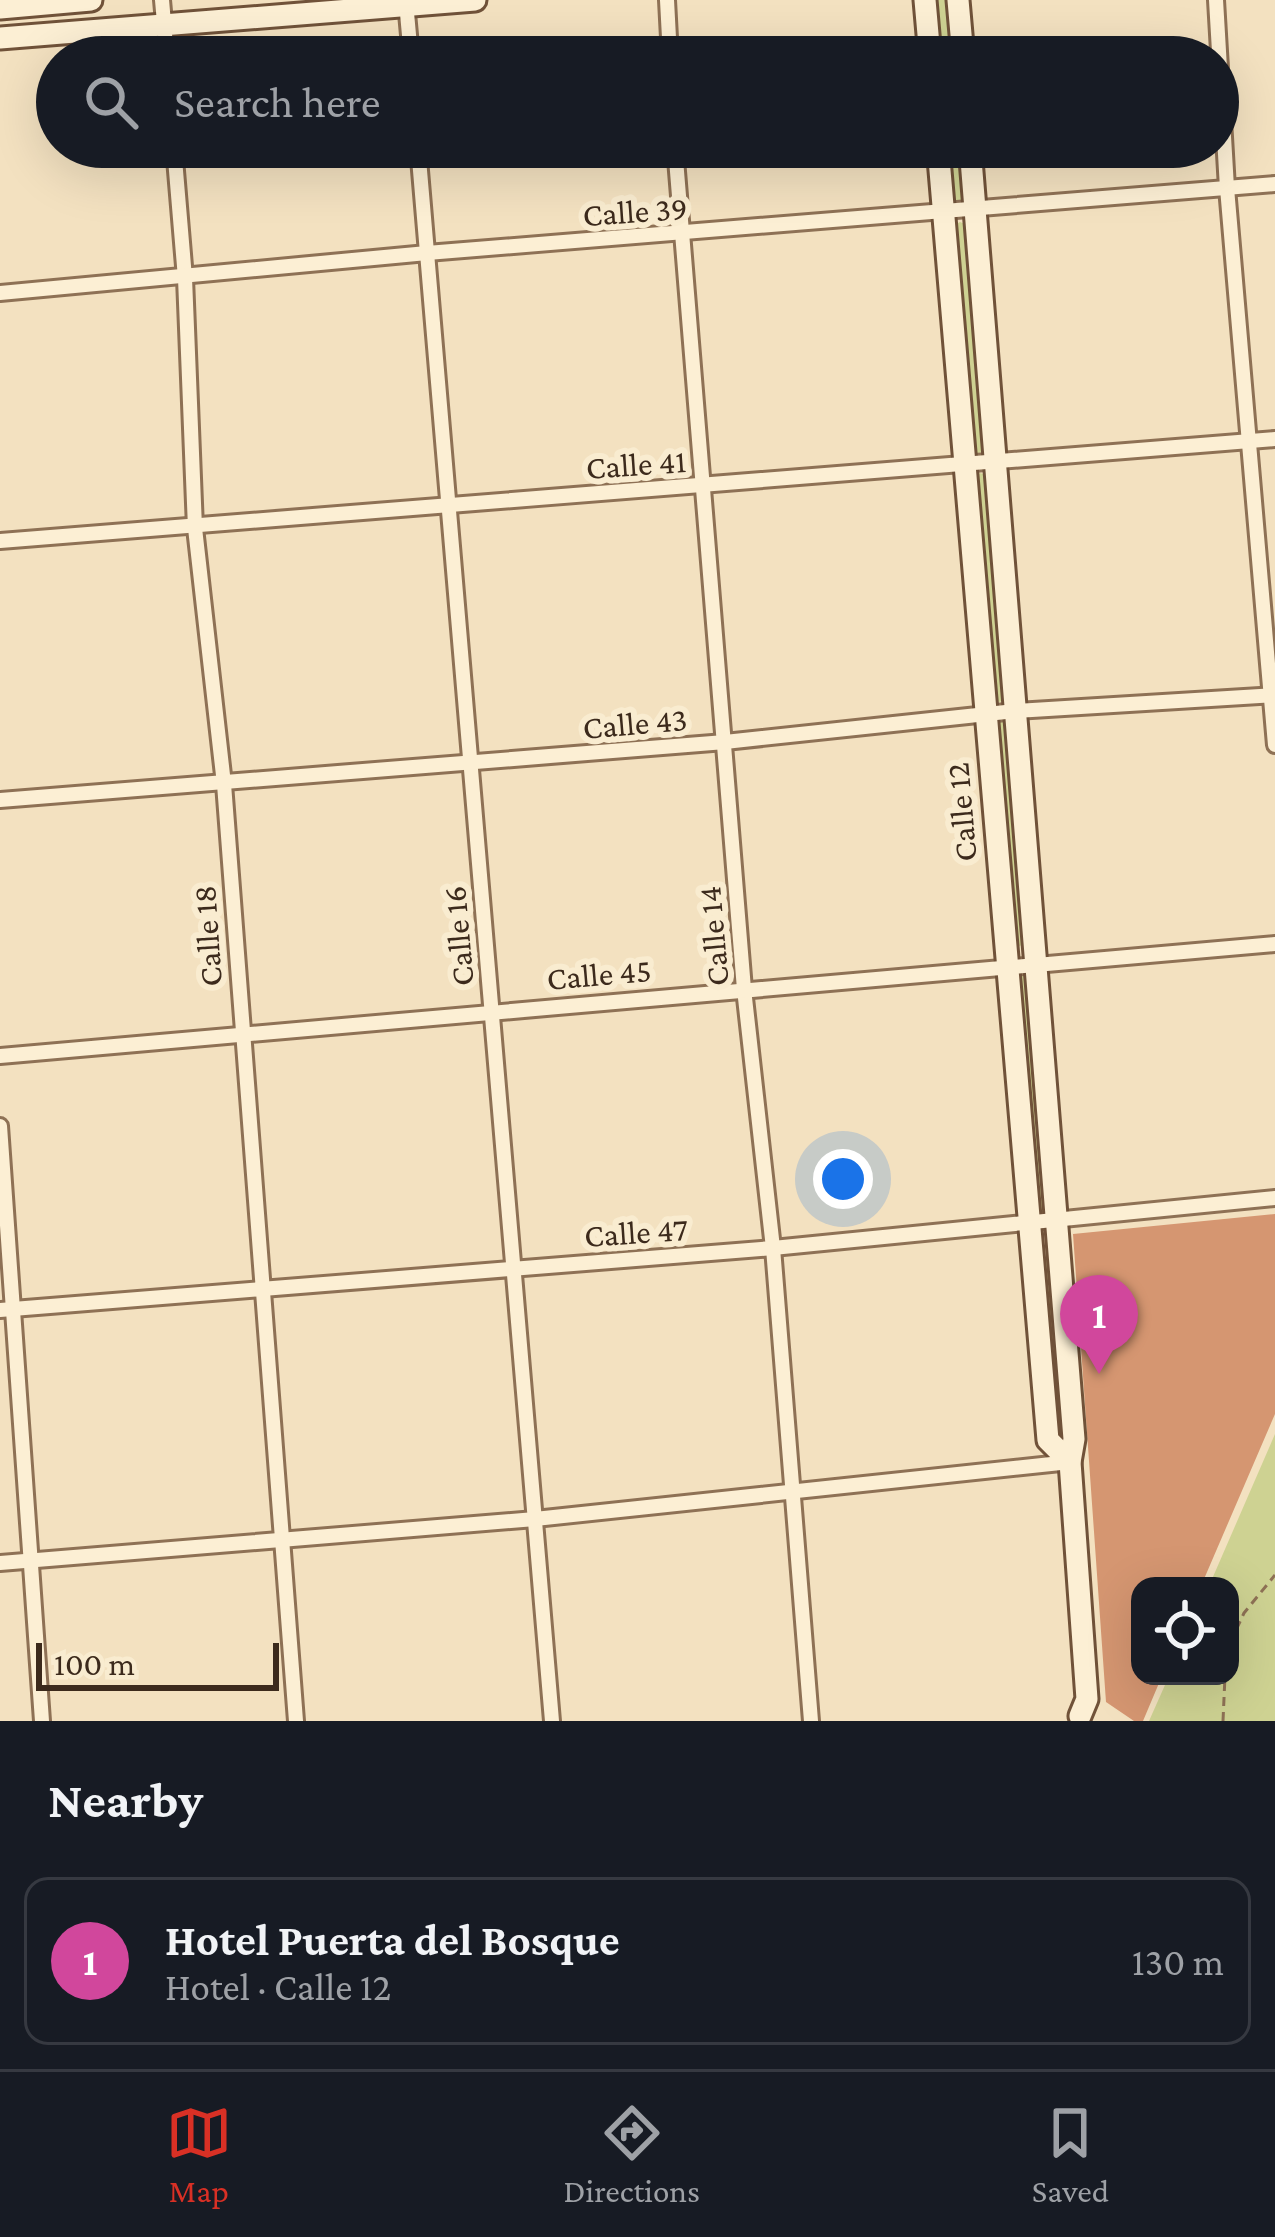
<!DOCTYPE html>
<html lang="en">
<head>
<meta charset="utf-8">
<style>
  :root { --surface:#171b24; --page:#242831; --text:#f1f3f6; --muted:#9ea1a6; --line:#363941; --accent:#d93025 }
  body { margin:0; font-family:"Crimson Pro",serif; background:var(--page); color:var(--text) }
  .controls { position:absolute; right:36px; bottom:36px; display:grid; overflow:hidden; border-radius:24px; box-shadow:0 12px 48px #0002 }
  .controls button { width:108px; height:108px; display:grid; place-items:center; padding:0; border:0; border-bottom:3px solid var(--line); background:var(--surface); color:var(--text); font:60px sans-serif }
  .scale { position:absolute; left:36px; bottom:30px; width:243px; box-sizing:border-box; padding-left:12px; border:6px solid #3c2a1c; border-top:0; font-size:33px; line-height:42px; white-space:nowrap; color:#3c2a1c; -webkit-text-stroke:9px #f9ecd0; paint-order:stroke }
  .you { position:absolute; left:843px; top:1179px; width:42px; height:42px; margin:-30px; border:9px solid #fff; border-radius:50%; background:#1a73e8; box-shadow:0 0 0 18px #1a73e833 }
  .badge { display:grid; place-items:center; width:78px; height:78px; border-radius:50%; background:var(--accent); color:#fff; font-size:39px; font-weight:700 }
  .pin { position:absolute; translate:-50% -99px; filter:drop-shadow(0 3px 6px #0008) }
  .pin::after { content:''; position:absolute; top:63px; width:42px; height:36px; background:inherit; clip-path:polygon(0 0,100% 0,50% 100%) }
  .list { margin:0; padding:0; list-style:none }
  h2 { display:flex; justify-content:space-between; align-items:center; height:156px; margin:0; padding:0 48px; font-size:51px }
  h2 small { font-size:39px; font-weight:400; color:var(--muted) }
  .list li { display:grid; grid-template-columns:78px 1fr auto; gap:36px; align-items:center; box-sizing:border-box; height:168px; margin:0 24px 24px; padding:0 24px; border:3px solid var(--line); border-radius:24px }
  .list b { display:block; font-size:45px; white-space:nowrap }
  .list p { margin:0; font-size:39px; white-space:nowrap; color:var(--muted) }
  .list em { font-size:39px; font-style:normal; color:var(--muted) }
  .icon { flex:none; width:66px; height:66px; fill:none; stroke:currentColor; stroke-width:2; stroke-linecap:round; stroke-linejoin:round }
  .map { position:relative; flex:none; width:1275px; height:1721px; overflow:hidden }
  .search { position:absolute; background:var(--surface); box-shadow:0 12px 48px #0002; left:36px; right:36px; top:36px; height:132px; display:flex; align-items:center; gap:30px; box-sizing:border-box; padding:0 42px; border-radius:66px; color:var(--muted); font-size:45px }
  .sheet { height:348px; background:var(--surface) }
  nav { display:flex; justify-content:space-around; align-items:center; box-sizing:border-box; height:168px; border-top:3px solid var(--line); background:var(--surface); font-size:33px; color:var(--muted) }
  nav a { display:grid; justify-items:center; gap:6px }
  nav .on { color:var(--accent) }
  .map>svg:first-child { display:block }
  .green { fill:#ced292 }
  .building { fill:#d59671 }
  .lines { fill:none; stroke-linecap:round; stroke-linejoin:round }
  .street-casing { stroke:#8e7155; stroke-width:20 }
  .secondary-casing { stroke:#705239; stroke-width:27 }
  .path { stroke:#8e7155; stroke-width:3; stroke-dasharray:9 6; stroke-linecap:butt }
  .street { stroke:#fcefd4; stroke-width:14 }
  .secondary { stroke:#fcefd4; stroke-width:21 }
  .labels { text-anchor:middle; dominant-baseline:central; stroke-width:12; stroke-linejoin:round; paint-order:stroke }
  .street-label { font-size:33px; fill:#3c2a1c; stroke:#f9ecd0 }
</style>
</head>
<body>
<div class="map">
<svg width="1275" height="1721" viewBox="0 0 1275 1721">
  <rect width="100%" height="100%" fill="#f3e1c0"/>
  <g class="green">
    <path d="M933 0H950L955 57H938Z"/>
    <path d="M945 147H962L967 200 961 206 952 205Z"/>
    <path d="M960 222 967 225 985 451 975 454 953 226Z"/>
    <path d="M980 473 987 475 1006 698 1000 702 995 701 974 477Z"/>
    <path d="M1001 720 1008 722 1026 944 1016 947 995 724Z"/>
    <path d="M1031 972 1046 1215 1038 1216 1014 974Z"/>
    <path d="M1046 1261 1052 1263 1067 1436 1061 1440 1058 1439 1039 1265Z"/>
    <path d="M1275 1434V1721H1149L1169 1676H1230V1586H1209Z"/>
  </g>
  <path class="building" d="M1275 1214V1414L1201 1586H1140V1676H1162L1143 1721H1134L1106 1702 1073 1234Z"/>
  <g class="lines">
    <defs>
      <g id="street">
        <path d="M162 0 167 57"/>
        <path d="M667 0 670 57"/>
        <path d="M1216 0 1227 188 1275 745"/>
        <path d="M406 2 411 57"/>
        <path d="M174 147 185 278 195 528 224 784 296 1721"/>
        <path d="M418 147 552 1721"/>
        <path d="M675 147 744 989 773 1248 811 1721"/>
        <path d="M0 293 427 253 1275 184"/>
        <path d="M0 541 1275 439"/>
        <path d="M0 800 725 742 1015 711 1275 695"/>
        <path d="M0 1056 1275 944"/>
        <path d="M0 1126 42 1721"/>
        <path d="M0 1310 773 1248 1275 1198"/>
        <path d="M0 1563 535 1519 1070 1462"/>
      </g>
      <g id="secondary">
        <path d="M925 0 930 57"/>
        <path d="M958 0 963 57"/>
        <path d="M0 8 91 0"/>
        <path d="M0 38 475 0"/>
        <path d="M938 147 1048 1440 1070 1462"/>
        <path d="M970 147 1074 1439 1070 1462 1087 1699 1080 1716"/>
      </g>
    </defs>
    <use href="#street" class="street-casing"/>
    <use href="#secondary" class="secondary-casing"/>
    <g class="path">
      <path d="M1230 1643 1244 1613 1275 1575"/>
      <path d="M1223 1721 1225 1676"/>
    </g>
    <use href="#street" class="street"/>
    <use href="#secondary" class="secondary"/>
  </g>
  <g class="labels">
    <g class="street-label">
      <text transform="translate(635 211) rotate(-4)">Calle 39</text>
      <text transform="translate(636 464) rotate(-4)">Calle 41</text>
      <text transform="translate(635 723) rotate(-5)">Calle 43</text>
      <text transform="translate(961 812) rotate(-95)">Calle 12</text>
      <text transform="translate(207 936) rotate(-94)">Calle 18</text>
      <text transform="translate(458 936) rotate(-95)">Calle 16</text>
      <text transform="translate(713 936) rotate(-95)">Calle 14</text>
      <text transform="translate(599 974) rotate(-5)">Calle 45</text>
      <text transform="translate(636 1232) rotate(-4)">Calle 47</text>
    </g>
  </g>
</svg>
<div class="controls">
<button><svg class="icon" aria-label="locate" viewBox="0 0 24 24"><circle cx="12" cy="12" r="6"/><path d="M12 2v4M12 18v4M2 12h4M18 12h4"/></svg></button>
</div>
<div class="scale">100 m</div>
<div class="you"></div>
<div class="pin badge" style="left:1099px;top:1374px;background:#d1479c">1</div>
<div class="search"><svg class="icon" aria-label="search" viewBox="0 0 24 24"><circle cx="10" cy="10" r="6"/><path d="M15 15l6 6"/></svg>Search here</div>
</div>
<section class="sheet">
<h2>Nearby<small></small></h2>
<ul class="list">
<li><span class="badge" style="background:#d1479c">1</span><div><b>Hotel Puerta del Bosque</b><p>Hotel · Calle 12</p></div><em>130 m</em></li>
</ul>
</section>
<nav>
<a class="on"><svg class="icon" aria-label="map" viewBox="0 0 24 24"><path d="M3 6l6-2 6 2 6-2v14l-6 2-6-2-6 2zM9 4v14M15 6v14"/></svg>Map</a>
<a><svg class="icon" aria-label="directions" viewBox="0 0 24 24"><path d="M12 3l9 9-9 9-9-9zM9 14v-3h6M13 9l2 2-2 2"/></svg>Directions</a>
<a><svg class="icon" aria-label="saved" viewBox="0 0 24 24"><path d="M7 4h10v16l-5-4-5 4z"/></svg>Saved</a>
</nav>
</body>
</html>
